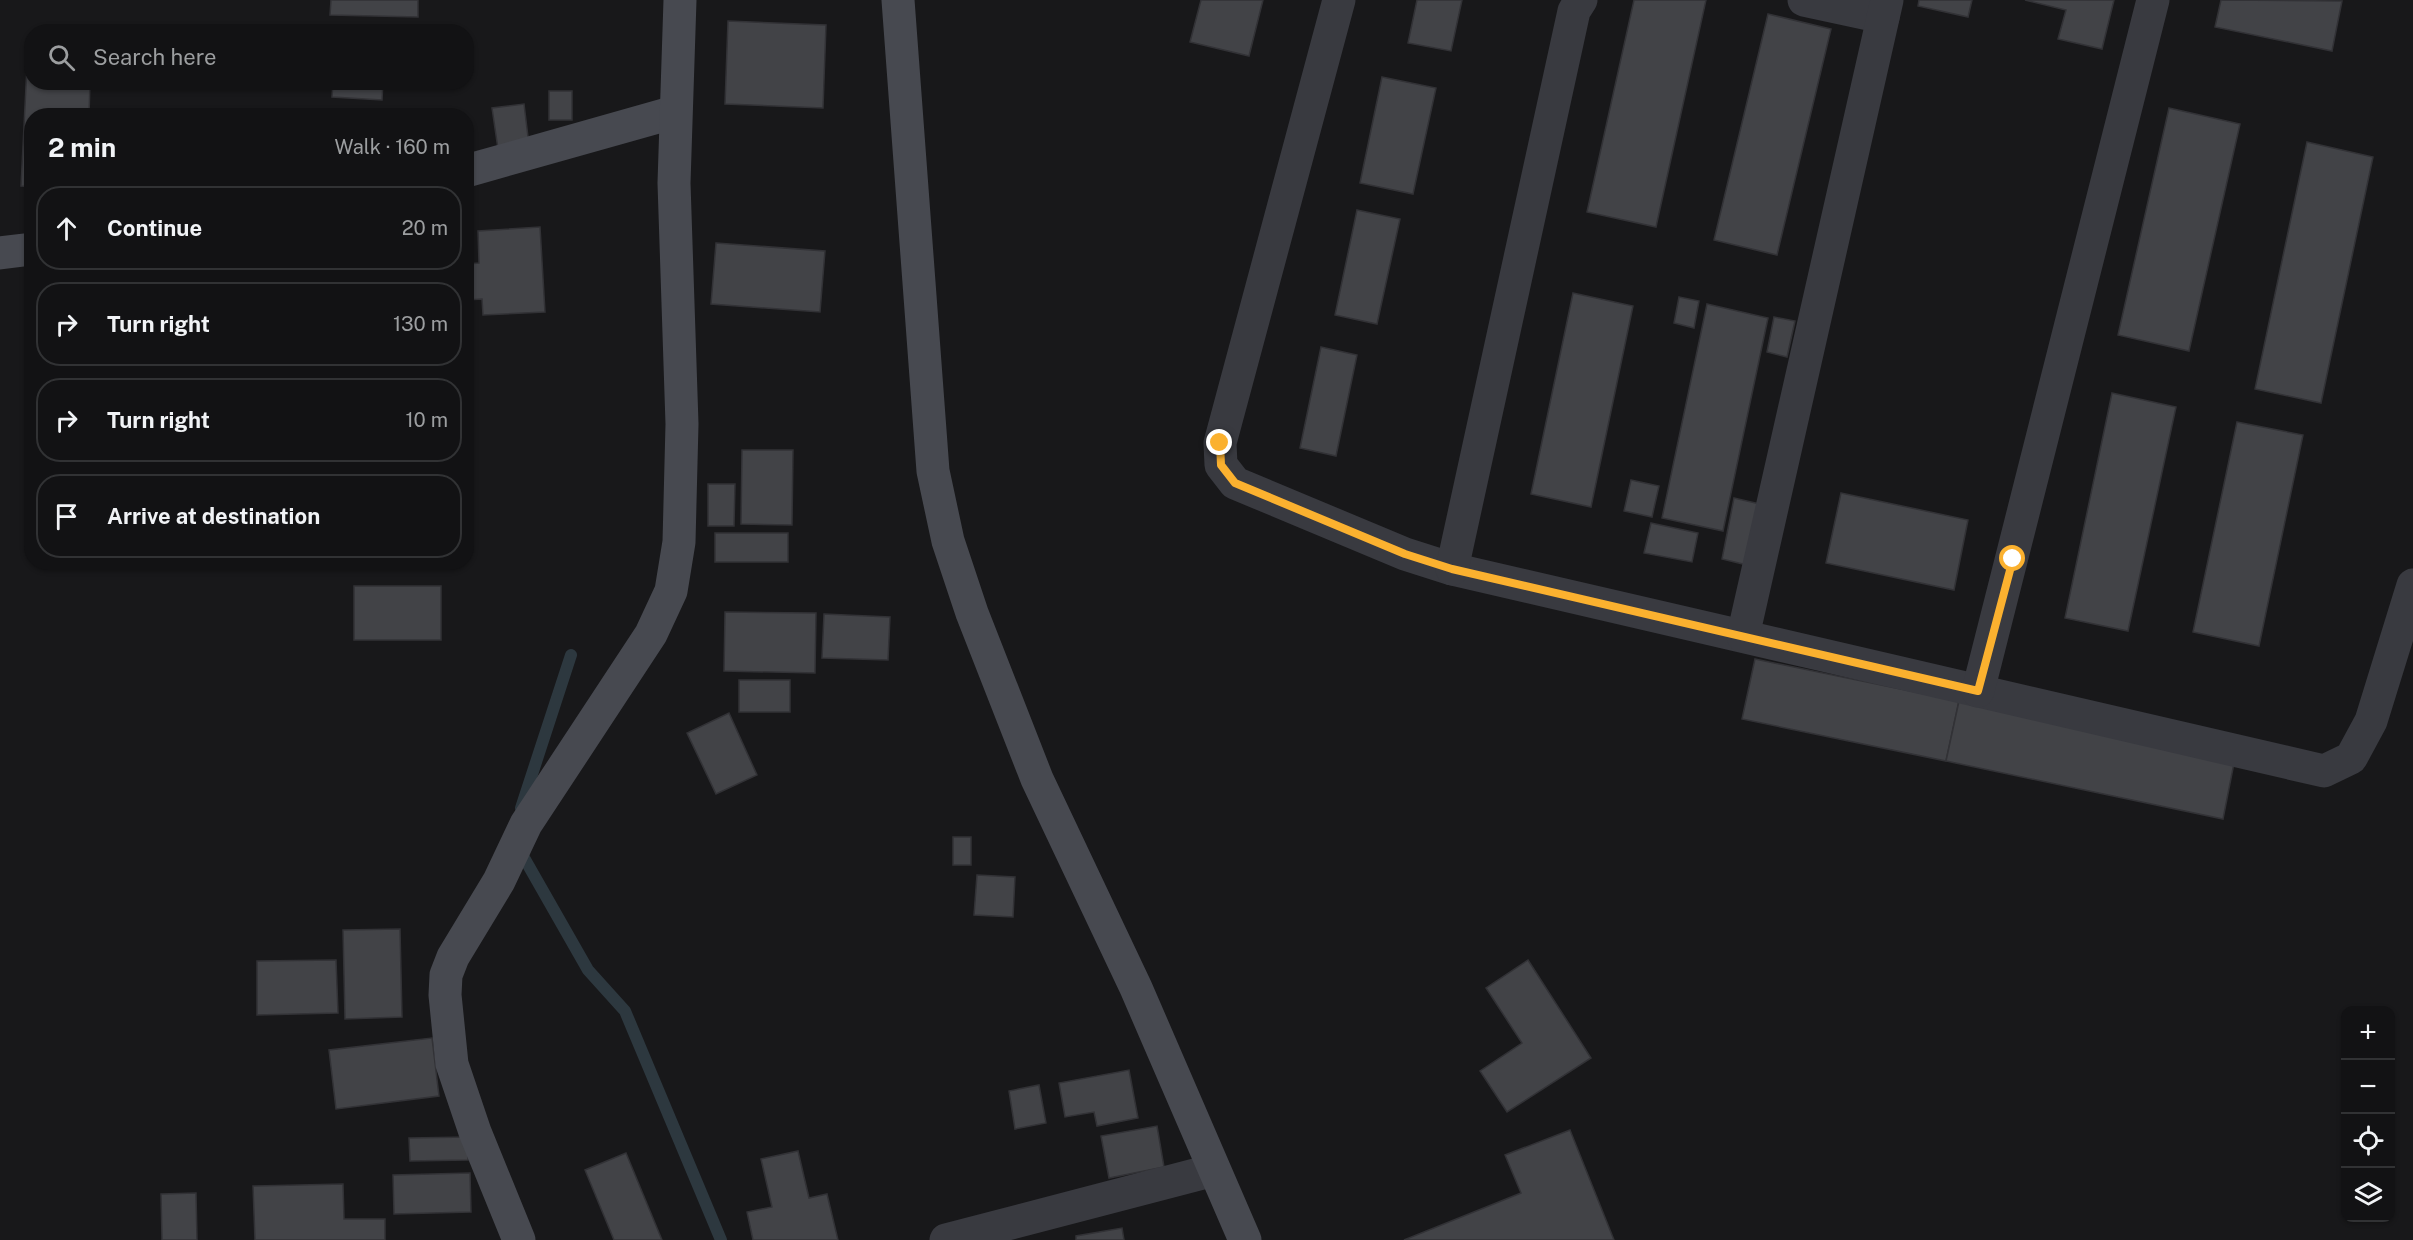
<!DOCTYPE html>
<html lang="en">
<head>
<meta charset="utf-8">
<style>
  :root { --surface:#121214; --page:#1b1b1d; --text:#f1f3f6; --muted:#9c9ea0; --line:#313234 }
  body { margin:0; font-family:"Public Sans",sans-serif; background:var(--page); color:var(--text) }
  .controls { position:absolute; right:18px; bottom:18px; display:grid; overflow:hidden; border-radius:12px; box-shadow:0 2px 4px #0004 }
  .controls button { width:54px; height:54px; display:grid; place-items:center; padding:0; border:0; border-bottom:2px solid var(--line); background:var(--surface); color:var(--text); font:30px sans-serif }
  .stop { position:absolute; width:18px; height:18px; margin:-14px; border:4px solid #fbb12f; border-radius:50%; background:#fff }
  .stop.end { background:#fbb12f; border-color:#fff; box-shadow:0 2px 6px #0008 }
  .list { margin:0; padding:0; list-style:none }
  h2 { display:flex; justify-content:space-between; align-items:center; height:78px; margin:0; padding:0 24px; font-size:26px }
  h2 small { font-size:20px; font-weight:400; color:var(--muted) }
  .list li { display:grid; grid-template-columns:39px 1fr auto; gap:18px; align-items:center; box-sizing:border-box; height:84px; margin:0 12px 12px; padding:0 12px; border:2px solid var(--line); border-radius:24px }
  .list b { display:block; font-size:22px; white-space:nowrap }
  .list em { font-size:20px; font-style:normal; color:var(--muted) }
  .icon { flex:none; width:33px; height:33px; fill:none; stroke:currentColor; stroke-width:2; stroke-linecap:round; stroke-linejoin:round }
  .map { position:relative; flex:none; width:2413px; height:1240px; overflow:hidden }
  .search { position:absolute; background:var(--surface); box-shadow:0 2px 4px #0004; left:24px; top:24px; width:450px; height:66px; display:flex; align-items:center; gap:15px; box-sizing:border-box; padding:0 21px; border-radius:24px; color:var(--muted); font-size:22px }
  .panel { position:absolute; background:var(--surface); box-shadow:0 2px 4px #0004; left:24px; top:108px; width:450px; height:462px; border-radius:24px }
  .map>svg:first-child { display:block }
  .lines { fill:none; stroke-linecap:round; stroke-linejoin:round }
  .stream { stroke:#2d383f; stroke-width:12 }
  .building { fill:#424347; stroke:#323236; stroke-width:1.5 }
  .street { stroke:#393a40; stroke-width:33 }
  .secondary { stroke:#474950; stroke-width:33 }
  .route { stroke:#fbb12f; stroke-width:8 }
</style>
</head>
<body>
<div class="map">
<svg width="2413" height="1240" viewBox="0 0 2413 1240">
  <rect width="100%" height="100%" fill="#18181a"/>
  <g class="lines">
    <g class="stream">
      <path d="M521 808 571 655"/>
      <path d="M519 849 588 970 625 1011 721 1240"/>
    </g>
  </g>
  <g class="building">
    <path d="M331 0H418V17L330 15Z"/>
    <path d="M1201 0H1263L1249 56 1190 42Z"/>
    <path d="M1417 0H1462L1451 51 1408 43Z"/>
    <path d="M1634 0H1706L1656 227 1587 212Z"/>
    <path d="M1919 0H1972L1968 17 1918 6Z"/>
    <path d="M2025 0H2114L2102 49 2058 39 2066 10Z"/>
    <path d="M2221 0 2342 1 2332 51 2215 27Z"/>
    <path d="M1768 14 1831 29 1777 255 1714 240Z"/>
    <path d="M728 21 826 25 823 108 725 104Z"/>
    <path d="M336 25 386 28V32H302L303 27 336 30Z"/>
    <path d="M27 66H32V82H90L89 116H32V187L21 186Z"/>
    <path d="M1382 77 1436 88 1413 194 1360 183Z"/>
    <path d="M333 82H383L382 100 332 97Z"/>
    <rect x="549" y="91" width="23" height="29"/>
    <path d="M524 104 529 145 498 149 492 108Z"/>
    <path d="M2169 108 2240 124 2189 351 2118 335Z"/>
    <path d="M2307 142 2373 157 2321 403 2255 389Z"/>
    <path d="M1357 210 1400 219 1377 324 1335 315Z"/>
    <path d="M540 227 545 312 483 315 482 299 467 300 466 264 479 263 478 231Z"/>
    <path d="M716 243 825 251 820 312 711 304Z"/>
    <path d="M1573 293 1633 306 1591 507 1531 494Z"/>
    <path d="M1679 297 1699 301 1694 328 1674 323Z"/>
    <path d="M1707 304 1768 318 1723 531 1662 518Z"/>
    <path d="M1774 317 1795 321 1787 357 1767 352Z"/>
    <path d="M1321 347 1357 355 1336 456 1300 448Z"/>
    <path d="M2112 393 2176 407 2128 631 2065 618Z"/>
    <path d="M2237 422 2303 435 2259 646 2193 632Z"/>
    <path d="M742 450H793L792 525 741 524Z"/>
    <path d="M1631 480 1659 486 1652 517 1624 511Z"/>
    <path d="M708 484H735L734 526H708Z"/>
    <path d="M1841 493 1968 520 1954 590 1826 563Z"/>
    <path d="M1734 498 1760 504 1747 565 1722 559Z"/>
    <path d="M1651 523 1698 533 1692 562 1644 553Z"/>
    <rect x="715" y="533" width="73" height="29"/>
    <rect x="354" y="586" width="87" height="54"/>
    <path d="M725 612 816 613 815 673 724 671Z"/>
    <path d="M824 614 890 617 888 660 822 658Z"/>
    <path d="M1755 659 1959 701 1946 761 1742 719Z"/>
    <rect x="739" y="680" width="51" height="32"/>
    <path d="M1959 701 2235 758 2223 819 1946 761Z"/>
    <path d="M729 713 757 775 716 794 687 733Z"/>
    <rect x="953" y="837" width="18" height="28"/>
    <path d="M977 875 1015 877 1013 917 974 915Z"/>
    <path d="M400 929 402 1017 345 1019 343 930Z"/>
    <path d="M336 960 338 1013 257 1015V961Z"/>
    <path d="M1528 960 1591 1058 1507 1112 1480 1071 1522 1043 1486 988Z"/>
    <path d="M432 1038 439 1096 336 1109 329 1050Z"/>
    <path d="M1129 1070 1138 1118 1097 1126 1094 1112 1065 1117 1059 1083Z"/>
    <path d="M1039 1085 1046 1123 1015 1129 1009 1091Z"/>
    <path d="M1157 1126 1164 1167 1109 1178 1101 1136Z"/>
    <path d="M1570 1130 1614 1240H1404L1521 1193 1505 1155Z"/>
    <path d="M468 1137V1160L410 1161 409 1138Z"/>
    <path d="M798 1151 809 1198 827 1194 838 1240H753L747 1212 772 1207 761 1159Z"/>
    <path d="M626 1153 662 1240H614L585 1170Z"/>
    <path d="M470 1173 471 1212 394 1214 393 1175Z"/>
    <path d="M343 1184 344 1219H385V1240H255L253 1186Z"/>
    <path d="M196 1193 197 1240H162L161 1194Z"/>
    <path d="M1122 1228 1124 1240H1076V1236Z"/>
  </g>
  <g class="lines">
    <g class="street">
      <path d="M1339 0 1220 443 1221 465 1235 483 1405 554 1452 569 2324 771 2351 758 2371 721 2413 585"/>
      <path d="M1804 0 1883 17"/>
      <path d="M1452 569 1574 11 1581 0"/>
      <path d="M1743 636 1887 0"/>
      <path d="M1978 691 2153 0"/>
      <path d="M946 1240 1214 1170"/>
    </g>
    <g class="secondary">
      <path d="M898 0 933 471 948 541 972 613 1037 779 1136 988 1245 1240"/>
      <path d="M466 171 675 112"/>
      <path d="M0 253 32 249"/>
      <path d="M519 1240 475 1132 452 1064 445 995 446 975 453 957 499 881 526 824 651 634 671 591 679 542 682 424 674 183 680 0"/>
    </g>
  </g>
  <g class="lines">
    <path class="route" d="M1220 443 1221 465 1235 483 1405 554 1452 569 1978 691 2013 559"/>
  </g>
</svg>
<div class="controls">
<button>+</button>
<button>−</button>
<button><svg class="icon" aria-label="locate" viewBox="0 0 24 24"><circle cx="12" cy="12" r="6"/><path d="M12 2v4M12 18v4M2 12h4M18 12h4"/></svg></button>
<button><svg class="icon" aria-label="layers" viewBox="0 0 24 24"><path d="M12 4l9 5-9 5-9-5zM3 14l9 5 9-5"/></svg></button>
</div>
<div class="stop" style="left:2013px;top:559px"></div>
<div class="stop end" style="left:1220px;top:443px"></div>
<div class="search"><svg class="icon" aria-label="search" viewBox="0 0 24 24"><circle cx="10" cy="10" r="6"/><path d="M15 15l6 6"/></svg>Search here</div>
<section class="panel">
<h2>2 min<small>Walk · 160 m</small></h2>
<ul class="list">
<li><svg class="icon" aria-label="ahead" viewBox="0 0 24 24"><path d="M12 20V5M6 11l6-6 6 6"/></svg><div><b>Continue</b></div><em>20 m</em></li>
<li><svg class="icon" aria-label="right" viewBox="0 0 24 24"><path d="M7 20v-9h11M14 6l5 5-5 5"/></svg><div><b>Turn right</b></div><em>130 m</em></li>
<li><svg class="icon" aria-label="right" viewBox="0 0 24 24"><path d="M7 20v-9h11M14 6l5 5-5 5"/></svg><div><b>Turn right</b></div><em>10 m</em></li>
<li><svg class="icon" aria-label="arrive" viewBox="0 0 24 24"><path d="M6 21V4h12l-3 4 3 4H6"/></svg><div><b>Arrive at destination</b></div></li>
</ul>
</section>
</div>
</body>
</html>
